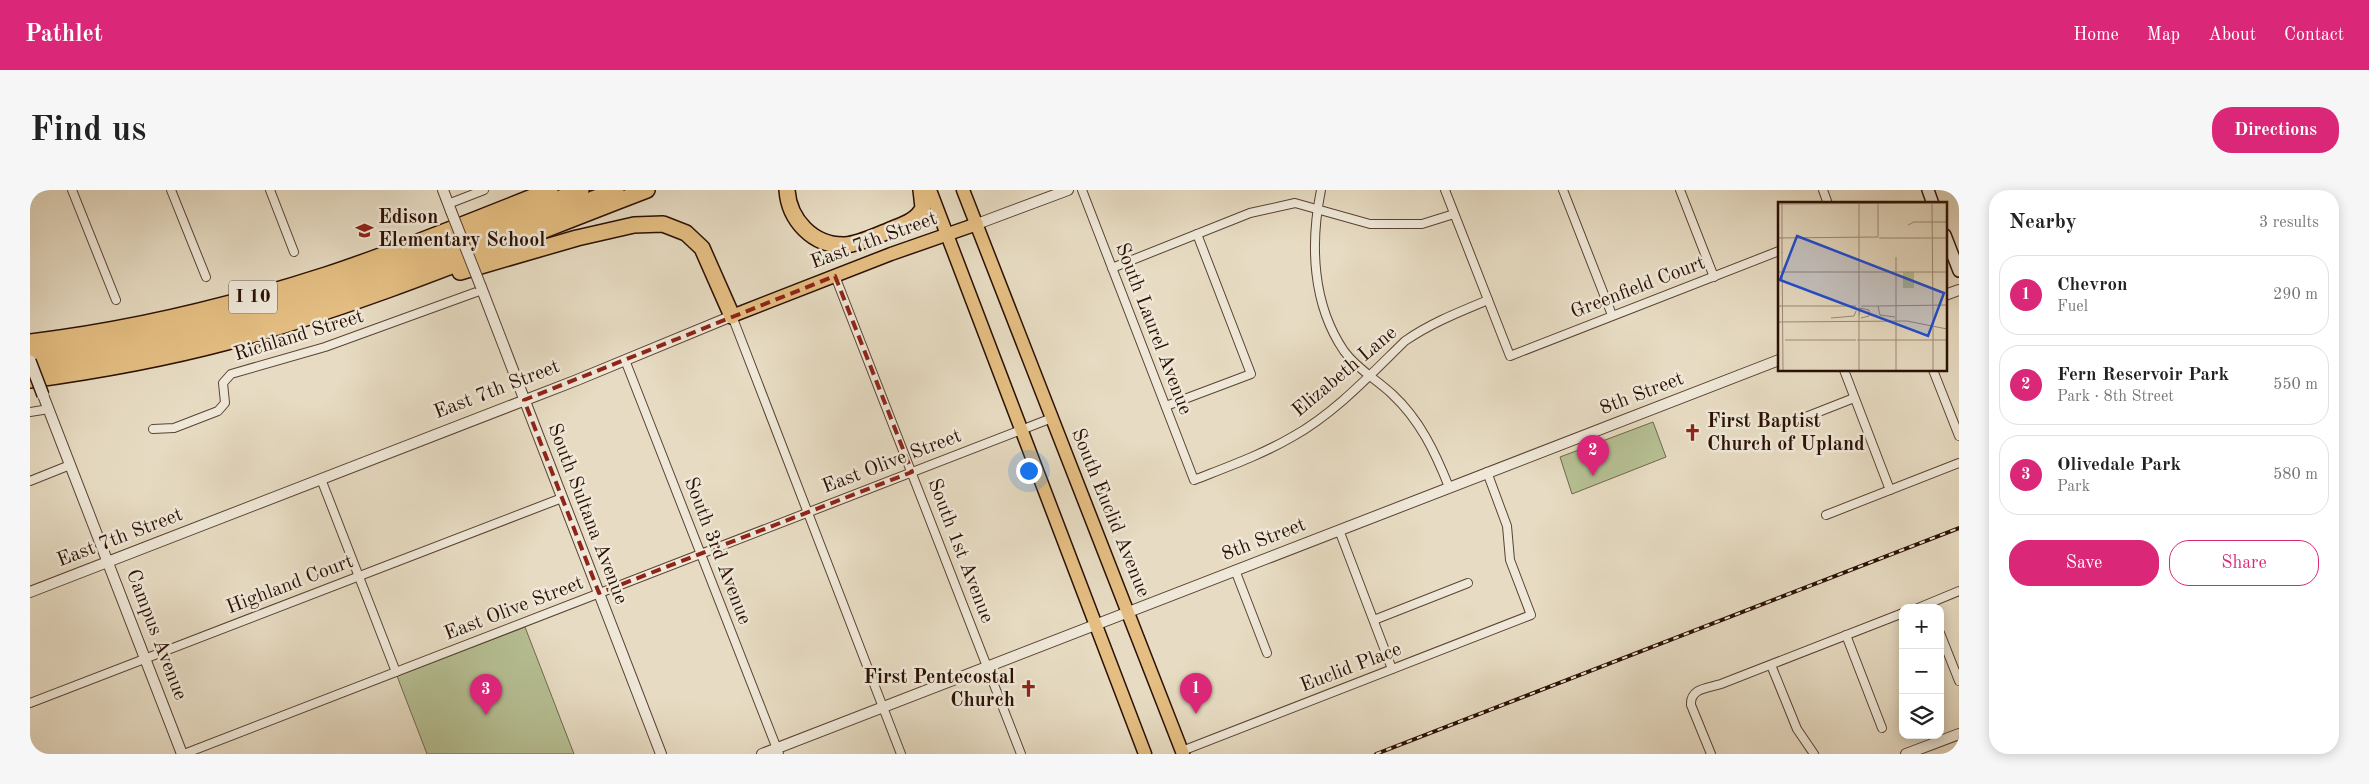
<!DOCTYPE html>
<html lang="en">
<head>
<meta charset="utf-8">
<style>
  :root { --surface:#fff; --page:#f6f6f6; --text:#222; --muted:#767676; --line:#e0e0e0; --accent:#db2777 }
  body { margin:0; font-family:"Old Standard TT",serif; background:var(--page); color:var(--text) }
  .controls { position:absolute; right:15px; bottom:15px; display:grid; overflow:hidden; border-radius:10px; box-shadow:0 2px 12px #0003 }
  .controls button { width:45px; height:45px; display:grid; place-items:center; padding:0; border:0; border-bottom:1px solid var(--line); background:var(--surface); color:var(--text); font:25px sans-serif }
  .you { position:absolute; left:998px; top:280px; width:18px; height:18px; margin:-12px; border:4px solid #fff; border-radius:50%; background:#1a73e8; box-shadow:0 0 0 8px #1a73e833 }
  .badge { display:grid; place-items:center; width:32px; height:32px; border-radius:50%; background:var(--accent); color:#fff; font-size:16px; font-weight:700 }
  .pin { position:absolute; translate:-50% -41px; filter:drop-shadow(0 1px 2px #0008) }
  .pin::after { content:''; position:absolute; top:26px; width:18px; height:15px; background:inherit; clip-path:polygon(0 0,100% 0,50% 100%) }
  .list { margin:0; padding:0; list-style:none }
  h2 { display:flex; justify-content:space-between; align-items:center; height:65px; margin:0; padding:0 20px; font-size:21px }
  h2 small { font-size:16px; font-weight:400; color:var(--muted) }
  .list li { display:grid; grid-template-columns:32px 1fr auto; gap:15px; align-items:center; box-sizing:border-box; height:80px; margin:0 10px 10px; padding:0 10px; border:1px solid var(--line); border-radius:20px }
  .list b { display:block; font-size:19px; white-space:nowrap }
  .list p { margin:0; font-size:16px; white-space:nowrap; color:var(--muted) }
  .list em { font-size:16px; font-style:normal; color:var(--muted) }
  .actions { display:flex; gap:10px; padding:15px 20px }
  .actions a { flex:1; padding:11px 0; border:1px solid var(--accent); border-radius:20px; text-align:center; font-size:18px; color:var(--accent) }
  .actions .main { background:var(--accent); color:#fff }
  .icon { flex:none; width:28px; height:28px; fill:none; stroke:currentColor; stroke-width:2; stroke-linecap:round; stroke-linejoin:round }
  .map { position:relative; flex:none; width:1929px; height:564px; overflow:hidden; border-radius:20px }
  header { display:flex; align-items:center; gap:30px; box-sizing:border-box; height:70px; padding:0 25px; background:var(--accent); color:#fff }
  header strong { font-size:24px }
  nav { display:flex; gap:28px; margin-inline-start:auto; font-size:18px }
  .intro { display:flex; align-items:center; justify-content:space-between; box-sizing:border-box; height:120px; padding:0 30px }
  h1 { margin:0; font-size:35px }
  .button { padding:12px 22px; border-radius:20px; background:var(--accent); color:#fff; font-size:18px; font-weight:700 }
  main { display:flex; gap:30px; padding:0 30px }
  aside { flex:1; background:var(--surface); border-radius:20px; box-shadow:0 2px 12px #0003 }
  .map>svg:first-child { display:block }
  .green { fill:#b6c094; stroke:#70684c }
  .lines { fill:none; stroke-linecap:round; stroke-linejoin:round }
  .minor-casing { stroke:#5a4334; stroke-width:10 }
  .tertiary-casing { stroke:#5a4334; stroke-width:12 }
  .secondary-casing { stroke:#2b1004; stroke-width:14 }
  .primary-casing { stroke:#2b1004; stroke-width:15 }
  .motorway-casing { stroke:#2b1004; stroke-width:18 }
  .minor { stroke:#efe8d8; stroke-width:8 }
  .tertiary { stroke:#efe8d8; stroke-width:10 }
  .secondary { stroke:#efe8d8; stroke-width:11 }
  .primary { stroke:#e4be82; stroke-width:12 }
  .motorway { stroke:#e4be82; stroke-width:15 }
  .rail-casing { stroke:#2b1004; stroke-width:4 }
  .rail { stroke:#efe8d8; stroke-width:2; stroke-dasharray:5.5; stroke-linecap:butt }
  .tertiary-bridge-casing { stroke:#5a4334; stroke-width:12; stroke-linecap:butt }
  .secondary-bridge-casing { stroke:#2b1004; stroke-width:14; stroke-linecap:butt }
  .tertiary-bridge { stroke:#efe8d8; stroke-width:10 }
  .secondary-bridge { stroke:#efe8d8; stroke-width:11 }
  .marked { fill:none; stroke:#8f2418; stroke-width:4; stroke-dasharray:10 6; stroke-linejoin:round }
  .labels { text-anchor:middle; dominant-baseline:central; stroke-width:5; stroke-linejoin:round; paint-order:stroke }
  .shield { fill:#efe8d8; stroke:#665144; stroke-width:1 }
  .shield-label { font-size:19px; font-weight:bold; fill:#2b1004 }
  .poi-label { font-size:20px; font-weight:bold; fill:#2b1004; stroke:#efe8d8; text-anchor:start }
  .street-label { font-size:20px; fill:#2b1004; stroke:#efe8d8 }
  .inset-road { fill:none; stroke:#9c8a77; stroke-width:1 }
  .view { fill:#1d4ed8; fill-opacity:0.15; stroke:#1d4ed8; stroke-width:2.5 }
  .inset-edge { fill:none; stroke:#2b1004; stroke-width:2.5 }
</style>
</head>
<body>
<header>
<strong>Pathlet</strong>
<nav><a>Home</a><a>Map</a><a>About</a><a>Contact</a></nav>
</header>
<div class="intro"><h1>Find us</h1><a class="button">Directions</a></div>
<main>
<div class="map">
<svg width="1929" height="564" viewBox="0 0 1929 564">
  <rect width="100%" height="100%" fill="#e7dcc3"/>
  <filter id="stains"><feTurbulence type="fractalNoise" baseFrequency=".004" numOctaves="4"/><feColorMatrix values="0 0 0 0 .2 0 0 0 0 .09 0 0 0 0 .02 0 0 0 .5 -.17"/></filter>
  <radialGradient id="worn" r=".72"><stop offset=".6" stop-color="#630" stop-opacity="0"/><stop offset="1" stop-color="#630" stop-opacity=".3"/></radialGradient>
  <g class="green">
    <path d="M1623 232 1636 267 1542 304 1530 267Z"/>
    <path d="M495 437 544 564H397L367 486Z"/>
  </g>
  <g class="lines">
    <defs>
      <g id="minor">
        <path d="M42 0 86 110"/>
        <path d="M141 0 176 87"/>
        <path d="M240 0 264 62"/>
        <path d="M1052 0 1164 290C1197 277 1231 265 1262 247 1305 223 1340 185 1375 151 1401 133 1429 122 1458 110"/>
        <path d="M1291 0C1280 54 1282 114 1314 161 1327 179 1346 189 1362 204 1390 230 1405 262 1419 297"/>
        <path d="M1415 0 1480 166 1749 61"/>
        <path d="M1533 0 1582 125"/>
        <path d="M1650 0 1684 87"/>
        <path d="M1793 0 1798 14"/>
        <path d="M418 14 454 0"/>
        <path d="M1082 78 1220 23 1265 13 1340 34H1392L1424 24"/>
        <path d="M805 86 991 564"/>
        <path d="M702 126 871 564"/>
        <path d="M595 170 749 564"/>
        <path d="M1814 180 1860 300"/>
        <path d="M1903 180 1929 246"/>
        <path d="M1136 216 1221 184 1167 44"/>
        <path d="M0 222 19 219"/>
        <path d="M1763 232 1824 208"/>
        <path d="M123 239 144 238 188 221 195 213 193 193 201 184 295 157 452 100"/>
        <path d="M291 289 366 482"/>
        <path d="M0 291 40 275"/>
        <path d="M1796 325 1929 273"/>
        <path d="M1309 340 1362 479"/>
        <path d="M1205 380 1237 463"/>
        <path d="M1888 418 1929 401"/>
        <path d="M1344 430 1438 393"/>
        <path d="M1910 443 1929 491"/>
        <path d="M1816 445 1852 538"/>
        <path d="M1741 475 1767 539 1784 564"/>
        <path d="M0 513 532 308"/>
        <path d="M1152 561 1501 425 1480 370 1477 336 1457 282"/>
        <path d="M154 564 1022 228"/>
        <path d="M1681 564 1661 515C1660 498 1678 498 1691 494L1873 423"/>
      </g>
      <g id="tertiary">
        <path d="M413 0 421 21"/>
        <path d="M947 34 1038 0"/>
        <path d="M451 97 631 564"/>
        <path d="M1915 105 1929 100"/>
        <path d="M13 205 152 564"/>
        <path d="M0 402 547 190 702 126"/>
        <path d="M732 564 1749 170"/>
        <path d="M1876 564 1929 544"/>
      </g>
      <g id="secondary">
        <path d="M1898 0 1903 14"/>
        <path d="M1915 45 1929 81"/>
      </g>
      <g id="primary">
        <path d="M900 0 1115 564"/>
        <path d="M933 0 1153 564"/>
        <path d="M702 126 861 64 947 34"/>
      </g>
      <g id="motorway">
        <path d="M757 0C759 30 783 56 815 55 829 54 845 46 858 41 871 35 886 32 893 18L891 0"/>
        <path d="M430 82 547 48 604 35 633 34 656 43 672 58 702 126"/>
        <path d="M0 152C101 140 200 116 296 85 372 60 446 29 520 0"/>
        <path d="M0 163C106 151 213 126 314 91 394 63 472 31 551 0"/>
        <path d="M0 176C205 153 395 74 586 0"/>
        <path d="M0 190C66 181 133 169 197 152 341 112 478 53 617 0"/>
      </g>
    </defs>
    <use href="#minor" class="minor-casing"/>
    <use href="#tertiary" class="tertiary-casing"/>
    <use href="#secondary" class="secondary-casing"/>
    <use href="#primary" class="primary-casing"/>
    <use href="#motorway" class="motorway-casing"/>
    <use href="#minor" class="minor"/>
    <use href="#tertiary" class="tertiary"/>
    <use href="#secondary" class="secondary"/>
    <use href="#primary" class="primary"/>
    <use href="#motorway" class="motorway"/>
    <defs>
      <path id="rail" d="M1346 564 1929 338"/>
    </defs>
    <use href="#rail" class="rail-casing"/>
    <use href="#rail" class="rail"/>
    <defs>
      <path id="tertiary-bridge" d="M421 21 451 97"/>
      <path id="secondary-bridge" d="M0 171 13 205"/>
    </defs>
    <use href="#tertiary-bridge" class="tertiary-bridge-casing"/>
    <use href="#secondary-bridge" class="secondary-bridge-casing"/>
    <use href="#tertiary-bridge" class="tertiary-bridge"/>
    <use href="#secondary-bridge" class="secondary-bridge"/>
  </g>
  <path class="marked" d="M805 86 882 282 569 403 494 210Z"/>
  <defs>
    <symbol id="school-bare" viewBox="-9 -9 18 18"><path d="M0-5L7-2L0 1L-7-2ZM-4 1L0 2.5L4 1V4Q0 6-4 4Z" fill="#8f2418" stroke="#efe8d8" stroke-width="2.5" paint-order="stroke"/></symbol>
    <symbol id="church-bare" viewBox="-9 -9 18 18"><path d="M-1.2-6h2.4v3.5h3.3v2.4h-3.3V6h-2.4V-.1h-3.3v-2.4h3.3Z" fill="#8f2418" stroke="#efe8d8" stroke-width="2.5" paint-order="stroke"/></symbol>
  </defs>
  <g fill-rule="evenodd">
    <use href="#school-bare" x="322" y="28" width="25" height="25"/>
    <use href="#church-bare" x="1650" y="230" width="25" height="25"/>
    <use href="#church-bare" x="986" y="486" width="25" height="25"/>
  </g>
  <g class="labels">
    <rect class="shield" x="199" y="90.5" width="48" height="33" rx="4"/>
    <g class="shield-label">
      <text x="223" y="107">I 10</text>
    </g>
    <g class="poi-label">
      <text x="348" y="28">Edison<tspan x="348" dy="23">Elementary School</tspan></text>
      <text x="1677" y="232">First Baptist<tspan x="1677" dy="23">Church of Upland</tspan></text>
      <text x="985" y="488" text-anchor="end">First Pentecostal<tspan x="985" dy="23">Church</tspan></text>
    </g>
    <g class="street-label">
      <text transform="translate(844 51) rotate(-20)">East 7th Street</text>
      <text transform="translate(1608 98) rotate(-21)">Greenfield Court</text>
      <text transform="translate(1123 139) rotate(69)">South Laurel Avenue</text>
      <text transform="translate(269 146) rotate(-17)">Richland Street</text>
      <text transform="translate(1315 182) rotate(-40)">Elizabeth Lane</text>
      <text transform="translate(467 200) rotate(-21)">East 7th Street</text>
      <text transform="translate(1612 204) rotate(-21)">8th Street</text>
      <text transform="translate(862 272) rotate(-21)">East Olive Street</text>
      <text transform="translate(1080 323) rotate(68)">South Euclid Avenue</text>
      <text transform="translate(557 324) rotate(69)">South Sultana Avenue</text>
      <text transform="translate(90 348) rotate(-21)">East 7th Street</text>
      <text transform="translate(1234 350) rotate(-21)">8th Street</text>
      <text transform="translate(687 361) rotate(69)">South 3rd Avenue</text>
      <text transform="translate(930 361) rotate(69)">South 1st Avenue</text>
      <text transform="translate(260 395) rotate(-21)">Highland Court</text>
      <text transform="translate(484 419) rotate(-21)">East Olive Street</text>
      <text transform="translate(126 445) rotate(69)">Campus Avenue</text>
      <text transform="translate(1321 478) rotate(-21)">Euclid Place</text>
    </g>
  </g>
  <g transform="translate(1748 12)">
    <rect width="169" height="169" fill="#e7dcc3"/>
    <path d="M125 70H136V86H125Z" fill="#b6c094"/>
    <path class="inset-road" d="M81 0V168M154 0 155 118M0 2 169 1M130 23 136 20H169M100 35V0M0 36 100 35M101 36H169M4 50 5 168M4 51V0M118 55V168M0 70H169M0 104H78M83 104H100M100 104 169 103M100 104 102 113 117 115M81 113 82 106 91 108V114L83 116M53 116 76 114 78 109M155 118V168M0 120 129 119 169 127M7 138H78M79 138H169"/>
    <path class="view" d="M19 34 166 91 150 134 2 78Z"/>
    <rect width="169" height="169" class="inset-edge"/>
  </g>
  <rect width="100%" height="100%" filter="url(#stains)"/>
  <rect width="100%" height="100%" fill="url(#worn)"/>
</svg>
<div class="controls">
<button>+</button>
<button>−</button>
<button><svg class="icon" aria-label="layers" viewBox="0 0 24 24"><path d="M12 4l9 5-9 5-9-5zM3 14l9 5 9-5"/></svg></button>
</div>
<div class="you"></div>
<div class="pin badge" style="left:1166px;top:524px">1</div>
<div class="pin badge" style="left:1563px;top:286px">2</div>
<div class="pin badge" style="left:456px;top:525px">3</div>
</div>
<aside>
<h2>Nearby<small>3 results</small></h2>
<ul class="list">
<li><span class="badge">1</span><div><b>Chevron</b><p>Fuel</p></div><em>290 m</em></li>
<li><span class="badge">2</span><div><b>Fern Reservoir Park</b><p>Park · 8th Street</p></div><em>550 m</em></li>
<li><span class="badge">3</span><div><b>Olivedale Park</b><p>Park</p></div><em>580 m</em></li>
</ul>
<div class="actions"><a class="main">Save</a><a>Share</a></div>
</aside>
</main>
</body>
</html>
